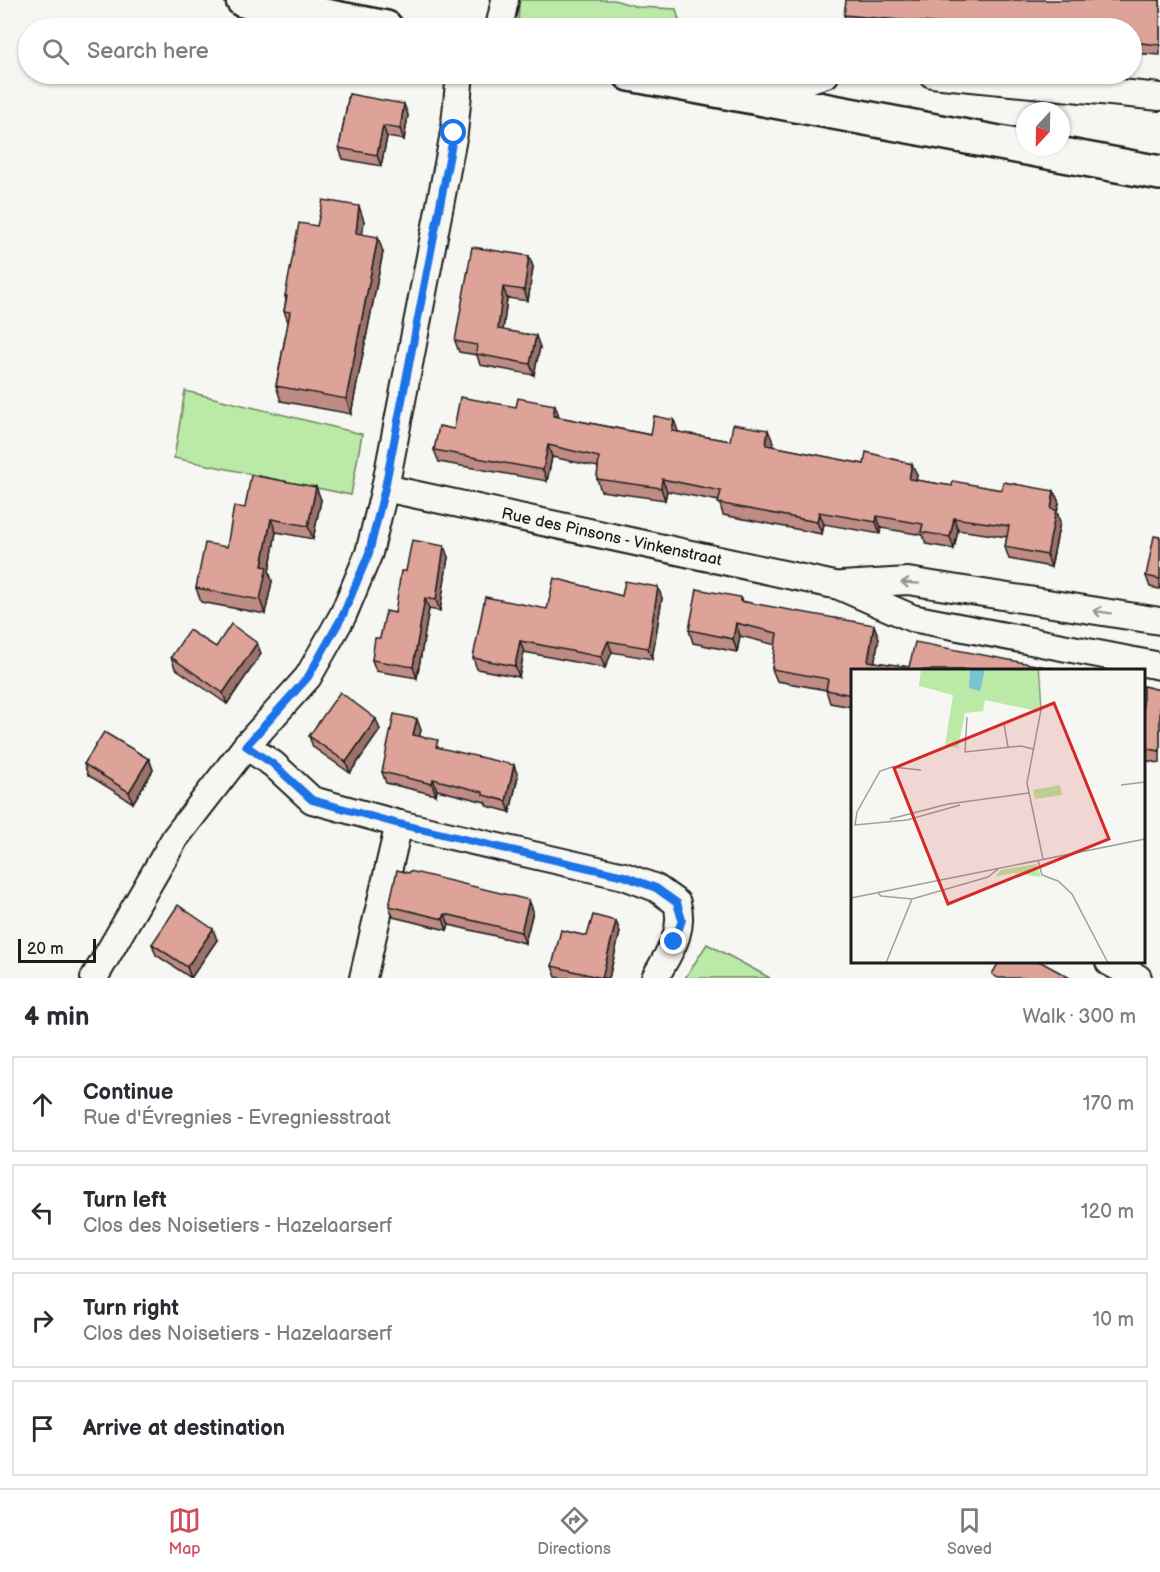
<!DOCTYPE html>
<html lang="en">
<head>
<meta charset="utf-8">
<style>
  :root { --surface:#fff; --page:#f7f7f7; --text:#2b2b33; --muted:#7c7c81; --line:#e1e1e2; --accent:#d1495b }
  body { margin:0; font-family:"Balsamiq Sans",sans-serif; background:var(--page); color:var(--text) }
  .compass { position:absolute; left:1016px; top:102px; width:54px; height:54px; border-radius:50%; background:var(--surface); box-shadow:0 2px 4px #0004; rotate:202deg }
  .scale { position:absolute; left:18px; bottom:15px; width:78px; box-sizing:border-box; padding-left:6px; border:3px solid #1c1c1c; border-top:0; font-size:16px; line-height:21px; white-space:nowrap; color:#1c1c1c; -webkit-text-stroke:4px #f6f6f2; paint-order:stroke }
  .stop { position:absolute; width:18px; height:18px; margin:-14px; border:4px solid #1a73e8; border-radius:50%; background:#fff }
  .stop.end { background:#1a73e8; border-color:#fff; box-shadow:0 2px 6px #0008 }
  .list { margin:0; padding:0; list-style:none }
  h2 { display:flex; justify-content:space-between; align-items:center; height:78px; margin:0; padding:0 24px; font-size:26px }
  h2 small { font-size:20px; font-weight:400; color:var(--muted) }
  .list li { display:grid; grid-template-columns:39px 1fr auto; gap:18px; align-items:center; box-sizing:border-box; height:96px; margin:0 12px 12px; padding:0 12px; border:2px solid var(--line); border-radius:0px }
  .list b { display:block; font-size:22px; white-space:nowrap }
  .list p { margin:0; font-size:20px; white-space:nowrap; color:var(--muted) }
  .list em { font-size:20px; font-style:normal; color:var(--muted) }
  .icon { flex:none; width:33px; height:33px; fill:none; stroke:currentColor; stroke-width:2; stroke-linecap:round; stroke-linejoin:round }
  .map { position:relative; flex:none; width:1160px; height:978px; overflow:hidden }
  .search { position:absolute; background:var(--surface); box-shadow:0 2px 4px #0004; left:18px; right:18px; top:18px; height:66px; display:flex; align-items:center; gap:15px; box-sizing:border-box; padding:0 21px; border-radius:33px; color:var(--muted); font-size:22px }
  .sheet { height:510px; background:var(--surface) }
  nav { display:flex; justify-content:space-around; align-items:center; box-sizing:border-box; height:84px; border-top:2px solid var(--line); background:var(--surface); font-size:16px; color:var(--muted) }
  nav a { display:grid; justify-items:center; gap:3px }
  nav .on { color:var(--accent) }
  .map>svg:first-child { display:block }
  .green { fill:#bbe9a6; stroke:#6c8261; stroke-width:1.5 }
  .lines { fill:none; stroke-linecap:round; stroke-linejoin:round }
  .street-casing { stroke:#1c1c1c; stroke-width:30 }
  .secondary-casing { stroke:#1c1c1c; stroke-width:38 }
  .street { stroke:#f6f6f2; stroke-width:26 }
  .secondary { stroke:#f6f6f2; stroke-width:33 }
  .wall { fill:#be8c84; stroke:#1c1c1c; stroke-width:1.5 }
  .shaded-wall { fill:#9b726b; stroke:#1c1c1c; stroke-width:1.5 }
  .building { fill:#dda399; stroke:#1c1c1c; stroke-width:1.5 }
  .oneway { stroke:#949492 }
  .route { stroke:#1a73e8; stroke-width:8 }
  .labels { text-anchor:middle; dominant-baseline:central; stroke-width:5; stroke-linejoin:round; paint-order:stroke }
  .street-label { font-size:16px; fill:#1c1c1c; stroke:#f6f6f2 }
  .inset-road { fill:none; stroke:#9f9f9c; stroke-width:1.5 }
  .view { fill:#d62828; fill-opacity:0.15; stroke:#d62828; stroke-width:3 }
  .inset-edge { fill:none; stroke:#1c1c1c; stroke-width:3 }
</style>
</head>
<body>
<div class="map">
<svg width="1160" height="978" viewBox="0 0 1160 978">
  <rect width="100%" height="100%" fill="#f6f6f2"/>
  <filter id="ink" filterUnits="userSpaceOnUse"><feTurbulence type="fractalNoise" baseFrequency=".0167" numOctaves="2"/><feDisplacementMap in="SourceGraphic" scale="12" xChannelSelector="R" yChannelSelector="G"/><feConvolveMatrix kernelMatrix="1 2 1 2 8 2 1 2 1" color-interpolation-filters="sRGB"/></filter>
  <g filter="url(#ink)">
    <g class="green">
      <path d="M519 0H614L638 7 676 9 681 28H518Z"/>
      <path d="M185 391 362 434 351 495 174 458Z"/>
      <path d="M707 944 770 978H685Z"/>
    </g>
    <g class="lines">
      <defs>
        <g id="street">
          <path d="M499 28 505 0"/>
          <path d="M932 74 1160 97"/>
          <path d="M756 96 826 74"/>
          <path id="s1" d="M385 488 839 586 912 618 1160 666"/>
          <path d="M842 585 908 581 1160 621"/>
          <path d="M246 746 273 764 312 800 399 824 624 876 656 888 677 903C685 932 669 952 655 978"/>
          <path d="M1109 962 1138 978"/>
          <path d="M94 978 175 838 246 746 308 677 343 615 369 553 385 488 454 133 460 74"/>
          <path d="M363 978 399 824"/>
        </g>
        <g id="secondary">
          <path d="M243 0 386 28"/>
          <path d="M630 74 1160 173"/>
        </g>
      </defs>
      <use href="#street" class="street-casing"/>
      <use href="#secondary" class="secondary-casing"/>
      <use href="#street" class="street"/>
      <use href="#secondary" class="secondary"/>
    </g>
    <g class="wall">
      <path d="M1160 0V55L1131 53V28H879L848 26 844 15Z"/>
      <path d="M349 94 408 115 404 140 387 137 381 166 343 159 339 148Z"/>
      <path d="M364 221 362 234 383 252 351 414 281 401 276 386 288 322 284 311 286 300 285 296 317 226Z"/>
      <path d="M529 256 533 267 528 301 507 298 503 330 540 347 534 375 480 365 477 355 459 352 455 341Z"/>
      <path d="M559 417 651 435 678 432 730 441 773 442 772 446 917 475 916 480 952 486 1002 490 1054 491 1059 503 1057 512 1060 522 1051 567 1009 559 1005 547 1007 537 958 530 954 549 926 544 923 535 881 528 880 534 824 524 822 534 723 515 719 501 667 491 665 500 601 491 597 479 598 467 552 457 547 481 439 462 434 450 454 429Z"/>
      <path d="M316 487 321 500 313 539 276 532 269 572 272 581 265 614 201 602 196 588 227 547 245 508Z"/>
      <path d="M1160 537V589L1150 587 1146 576Z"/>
      <path d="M448 557 440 611 429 609 417 678 376 671 372 660 380 638 395 613 406 571Z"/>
      <path d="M622 596 662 598 652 659 612 652 605 668 524 652 519 677 477 669 473 658 547 609Z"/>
      <path d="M740 597 742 601 879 638 874 662 909 667 1062 670H852V707L830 703 826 690 777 681 772 669 776 645 740 636 737 652 693 643 689 630Z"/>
      <path d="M257 643 261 654 227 704 175 668 171 657 216 647Z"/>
      <path d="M1143 686 1160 690V763L1143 760Z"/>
      <path d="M380 730 350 773 313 747 309 736Z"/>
      <path d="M421 730 419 736 440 748 518 776 510 812 487 806 485 802 437 790 436 795 386 783 382 772Z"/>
      <path d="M149 759 153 770 133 803 88 775 84 764Z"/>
      <path d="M529 900 533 911 525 943 449 925 447 930 393 917 389 906Z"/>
      <path d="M616 921 620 932 609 978H560L556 977 552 966 587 936Z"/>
      <path d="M217 940 191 978 156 955 152 944Z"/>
    </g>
    <g class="shaded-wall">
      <path d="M404 104 408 115 404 140 400 129Z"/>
      <path d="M383 126 387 137 381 166 377 155Z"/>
      <path d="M359 206 364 221 361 247 356 233Z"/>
      <path d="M378 237 383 252 351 414 346 399Z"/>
      <path d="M529 256 533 267 528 301 524 290Z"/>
      <path d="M503 287 507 298 502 339 498 329Z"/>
      <path d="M536 336 540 347 534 375 530 364Z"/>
      <path d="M555 405 559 416H553Z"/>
      <path d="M674 420 678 431 676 442 672 431Z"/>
      <path d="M768 430 773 442 770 456 766 445Z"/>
      <path d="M548 445 552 457 547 481 543 470Z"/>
      <path d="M912 464 917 475 914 491 909 479Z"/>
      <path d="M662 479 667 491 665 500 661 488Z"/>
      <path d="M316 487 321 500 313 539 308 526Z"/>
      <path d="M1054 491 1059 503 1057 512 1060 522 1051 567 1047 555 1051 509Z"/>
      <path d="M819 512 824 524 822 534 817 522Z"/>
      <path d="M877 516 881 528 880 534 876 522Z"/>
      <path d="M954 518 958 530 954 549 950 537Z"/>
      <path d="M271 519 276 532 269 572 272 581 265 614 260 600 262 566Z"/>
      <path d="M444 546 448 557 440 611 436 600Z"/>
      <path d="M658 587 662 598 652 659 648 648Z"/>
      <path d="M425 598 429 609 417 678 413 667Z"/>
      <path d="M736 623 740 636 737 652 733 639Z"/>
      <path d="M874 625 879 638 873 670 868 661Z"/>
      <path d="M520 641 524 652 519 677 515 666Z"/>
      <path d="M608 641 612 652 605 668 601 657Z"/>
      <path d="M257 643 261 654 227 704 223 693Z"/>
      <path d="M376 719 380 730 350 773 346 762Z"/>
      <path d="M417 719 421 730 417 746 413 735Z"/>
      <path d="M149 759 153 770 133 803 129 792Z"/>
      <path d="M514 765 518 776 510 812 506 801Z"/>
      <path d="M433 779 437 790 436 795 432 784Z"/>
      <path d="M529 900 533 911 525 943 521 932Z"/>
      <path d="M445 914 449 925 447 930 443 919Z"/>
      <path d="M616 921 620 932 609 978H602Z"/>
      <path d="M213 929 217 940 191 978 187 967Z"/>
    </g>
    <g class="building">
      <path d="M846 0H1160V45L1131 42V28H988L844 15Z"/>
      <path d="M349 94 404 104 400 129 383 126 377 155 339 148Z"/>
      <path d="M323 200 359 206 356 233 378 237 346 399 276 386 290 312 284 311 287 296H285L299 223 317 226Z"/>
      <path d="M472 247 529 256 524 290 503 287 498 329 536 336 530 364 476 354 477 345 455 341Z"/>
      <path d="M460 397 516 407 518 398 555 405 553 416 651 435 654 416 674 420 672 431 730 441 733 424 768 430 766 445 864 464 866 452 912 464 909 479 952 486 953 481 1002 490 1003 482 1054 491 1051 509 1056 510 1047 555 1005 547 1009 526 954 518 950 537 921 532 923 524 877 516 876 522 819 512 817 522 718 503 721 491 662 479 661 488 597 479 599 457 548 445 543 470 434 450 439 426 454 429Z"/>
      <path d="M251 475 316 487 308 526 271 519 262 566 267 567 260 600 196 588 205 543 227 547 234 506 245 508Z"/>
      <path d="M1154 536 1160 537V579L1146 576Z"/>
      <path d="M412 540 444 546 436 600 425 598 413 667 372 660 375 638H380L386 611 395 613 401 571H406Z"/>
      <path d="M554 578 622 596 625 581 658 587 648 648 608 641 601 657 520 641 515 666 473 658 485 597 547 609Z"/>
      <path d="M697 589 740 597V601L874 625 868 661 909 667 915 642 1062 670H852V695L826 690 828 679 772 669 777 633 736 623 733 639 689 630Z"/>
      <path d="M231 624 257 643 223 693 171 657 189 630 216 647Z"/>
      <path d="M1143 686 1160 690V751L1143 748Z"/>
      <path d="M340 692 376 719 346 762 309 736Z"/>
      <path d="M394 714 417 719 413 735 438 740 436 747 514 765 506 801 483 795V792L433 779 432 784 382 772Z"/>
      <path d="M104 732 149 759 129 792 84 764Z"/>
      <path d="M397 870 409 873 410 871 529 900 521 932 445 914 443 919 389 906Z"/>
      <path d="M178 905 213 929 187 967 152 944Z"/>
      <path d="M593 915 616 921 602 978 552 966 561 930 587 936Z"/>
      <path d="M999 962H1041L1070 978H998L992 974Z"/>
    </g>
    <defs><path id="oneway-shaft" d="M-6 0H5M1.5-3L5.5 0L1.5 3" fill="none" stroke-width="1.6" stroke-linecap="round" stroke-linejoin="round" transform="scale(1.5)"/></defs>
    <g class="oneway">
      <use href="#oneway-shaft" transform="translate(910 583) rotate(-176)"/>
      <use href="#oneway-shaft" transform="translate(1102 612) rotate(-171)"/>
    </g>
  </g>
  <g class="lines" filter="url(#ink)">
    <path class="route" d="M454 133 385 488 369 553 343 615 308 677 246 746 273 764 312 800 399 824 624 876 656 888 677 903 682 920 674 942"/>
  </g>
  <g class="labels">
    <g class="street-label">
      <text stroke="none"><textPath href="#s1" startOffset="232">Rue des Pinsons - Vinkenstraat</textPath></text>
    </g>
  </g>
  <g transform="translate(851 669)">
    <rect width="294" height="294" fill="#f6f6f2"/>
    <path d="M70 0H189L191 43 134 31 132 42 114 44 107 79 94 77 102 26 68 17ZM209 116 211 126 184 130 182 121ZM185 195 190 208 162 204 144 208 150 201Z" fill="#bbe9a6"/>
    <path d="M119 0H134L129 22 118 19Z" fill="#76c6d1"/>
    <path class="inset-road" d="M187 0 190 41 176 114 192 190M116 48 114 83 170 77 182 80M153 55 157 78M66 101H70L41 98 29 102 6 143 4 156 56 151 109 136M270 116 294 113M39 150 97 135 178 124M187 191 191 206 207 212 221 225 257 294M26 223 30 227 61 230 137 208 147 200M0 229 294 170M35 294 61 230"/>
    <path class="view" d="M203 34 258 170 97 235 43 99Z"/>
    <rect width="294" height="294" class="inset-edge"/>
  </g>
</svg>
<svg class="compass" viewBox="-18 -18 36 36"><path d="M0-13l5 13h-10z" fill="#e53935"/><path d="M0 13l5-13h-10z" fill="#7c7c81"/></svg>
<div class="scale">20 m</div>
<div class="stop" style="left:454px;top:133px"></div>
<div class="stop end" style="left:674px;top:942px"></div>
<div class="search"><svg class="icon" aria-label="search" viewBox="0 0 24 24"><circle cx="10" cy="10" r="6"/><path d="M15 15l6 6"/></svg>Search here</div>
</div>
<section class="sheet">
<h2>4 min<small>Walk · 300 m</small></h2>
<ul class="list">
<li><svg class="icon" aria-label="ahead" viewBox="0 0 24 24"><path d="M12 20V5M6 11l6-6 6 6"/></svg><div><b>Continue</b><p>Rue d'Évregnies - Evregniesstraat</p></div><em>170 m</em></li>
<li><svg class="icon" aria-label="left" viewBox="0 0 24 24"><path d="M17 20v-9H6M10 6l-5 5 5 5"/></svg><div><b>Turn left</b><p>Clos des Noisetiers - Hazelaarserf</p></div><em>120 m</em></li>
<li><svg class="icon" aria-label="right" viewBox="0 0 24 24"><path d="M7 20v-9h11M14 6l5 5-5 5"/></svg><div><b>Turn right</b><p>Clos des Noisetiers - Hazelaarserf</p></div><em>10 m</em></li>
<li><svg class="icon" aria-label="arrive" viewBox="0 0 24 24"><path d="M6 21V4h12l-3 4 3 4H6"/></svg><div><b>Arrive at destination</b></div></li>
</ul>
</section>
<nav>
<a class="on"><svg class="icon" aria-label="map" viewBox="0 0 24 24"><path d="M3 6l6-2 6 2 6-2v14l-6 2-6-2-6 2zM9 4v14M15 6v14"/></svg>Map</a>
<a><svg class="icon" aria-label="directions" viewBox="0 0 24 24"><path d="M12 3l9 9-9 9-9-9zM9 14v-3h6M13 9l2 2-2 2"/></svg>Directions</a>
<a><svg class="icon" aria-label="saved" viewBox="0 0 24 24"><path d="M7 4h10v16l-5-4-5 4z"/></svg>Saved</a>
</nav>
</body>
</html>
